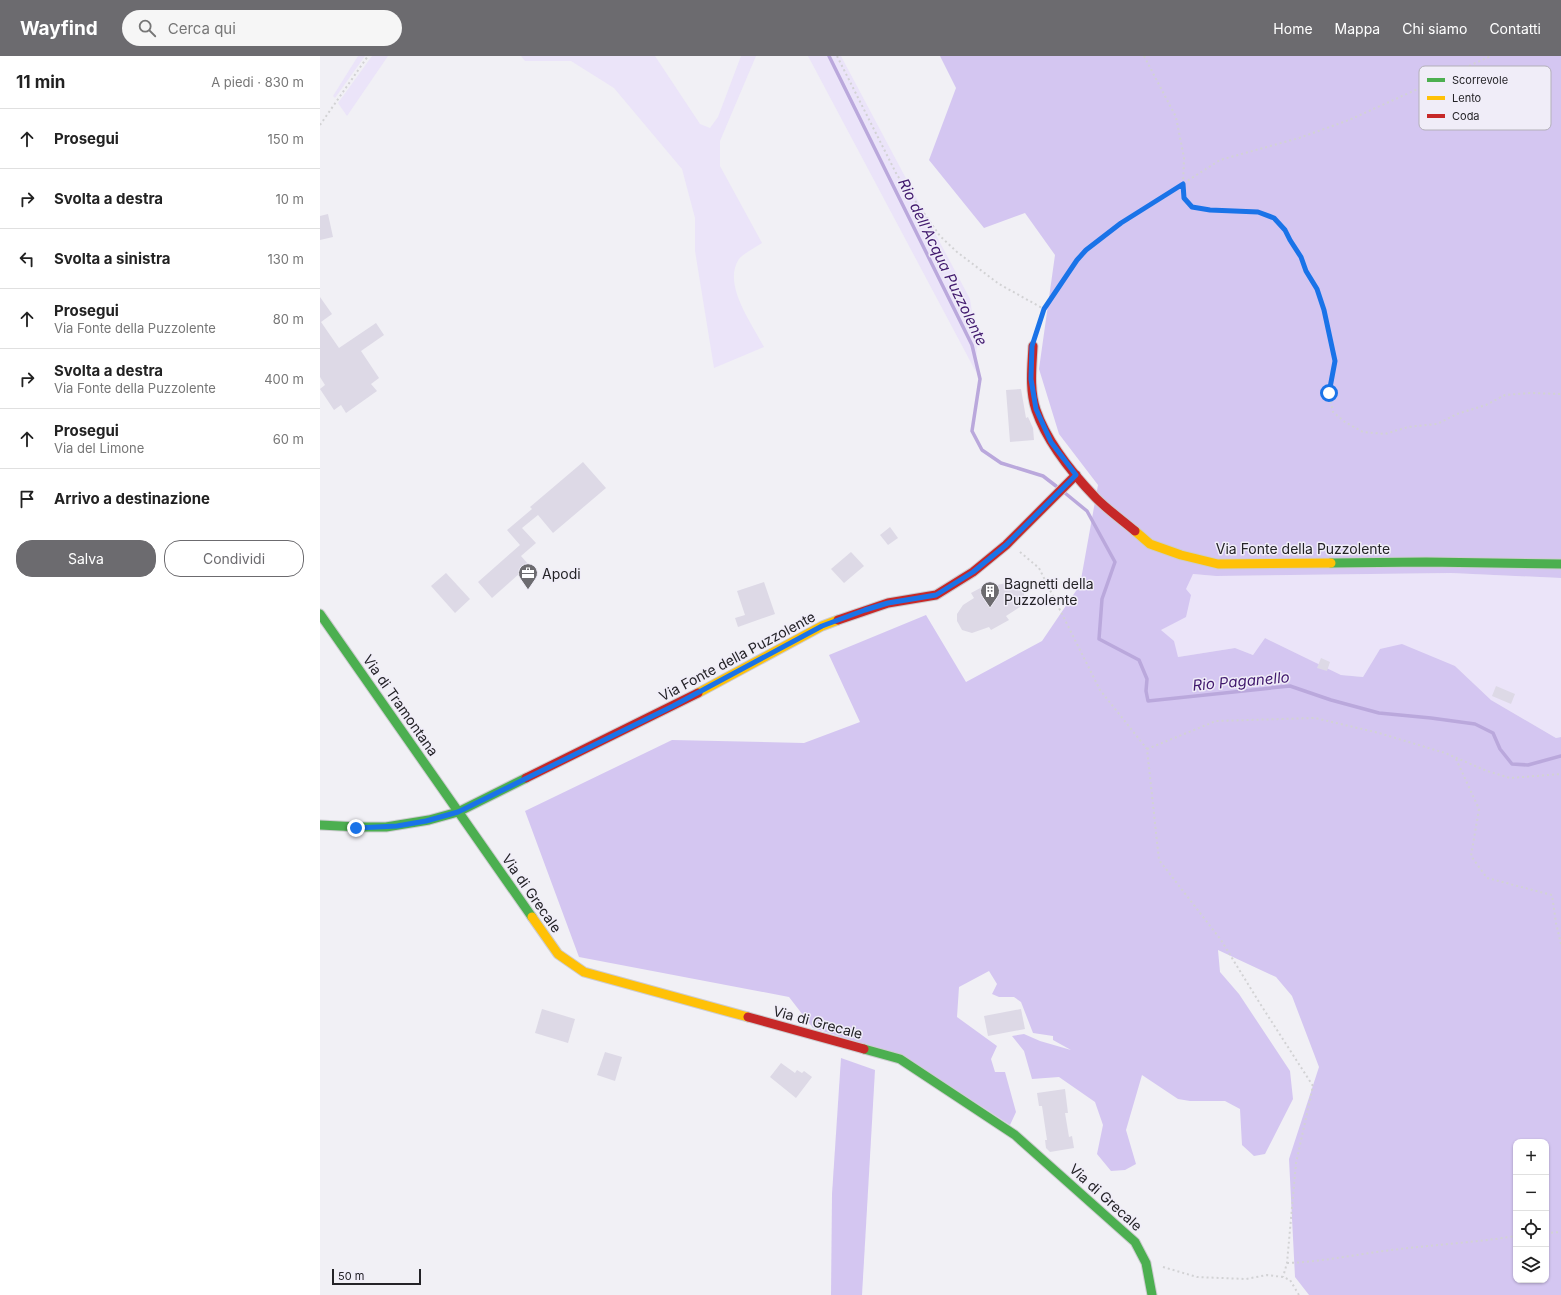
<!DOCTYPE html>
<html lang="it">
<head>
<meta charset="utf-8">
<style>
  :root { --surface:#fff; --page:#f6f6f6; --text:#222; --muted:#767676; --line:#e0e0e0; --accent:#6c6b6f }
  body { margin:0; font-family:Inter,sans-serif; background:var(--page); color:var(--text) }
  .controls { position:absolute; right:12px; bottom:12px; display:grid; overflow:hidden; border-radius:8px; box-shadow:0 1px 3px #0004 }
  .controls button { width:36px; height:36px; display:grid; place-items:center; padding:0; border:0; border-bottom:1px solid var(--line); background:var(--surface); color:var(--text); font:20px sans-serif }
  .scale { position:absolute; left:12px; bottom:10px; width:89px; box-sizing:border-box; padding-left:4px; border:2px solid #242327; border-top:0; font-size:11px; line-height:14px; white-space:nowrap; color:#242327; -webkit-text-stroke:3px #f0edf8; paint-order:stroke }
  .stop { position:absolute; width:12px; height:12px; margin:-9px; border:3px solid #1a73e8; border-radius:50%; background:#fff }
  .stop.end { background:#1a73e8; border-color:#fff; box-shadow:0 1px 4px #0008 }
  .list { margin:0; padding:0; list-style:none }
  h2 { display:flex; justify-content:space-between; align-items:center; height:52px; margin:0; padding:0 16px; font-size:17px }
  h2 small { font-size:13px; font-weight:400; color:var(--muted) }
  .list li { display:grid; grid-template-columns:26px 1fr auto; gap:12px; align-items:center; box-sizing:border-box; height:60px; padding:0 16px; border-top:1px solid var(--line) }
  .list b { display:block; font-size:15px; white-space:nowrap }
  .list p { margin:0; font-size:13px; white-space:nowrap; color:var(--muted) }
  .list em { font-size:13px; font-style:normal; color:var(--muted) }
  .actions { display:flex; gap:8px; padding:12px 16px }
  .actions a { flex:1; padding:9px 0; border:1px solid var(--accent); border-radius:16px; text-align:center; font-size:14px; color:var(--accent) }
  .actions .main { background:var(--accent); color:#fff }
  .icon { flex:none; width:22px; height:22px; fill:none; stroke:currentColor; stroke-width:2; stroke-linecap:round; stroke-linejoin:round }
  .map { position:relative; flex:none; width:1241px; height:1239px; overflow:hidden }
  header { display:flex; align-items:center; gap:24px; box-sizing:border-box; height:56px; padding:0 20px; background:var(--accent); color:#fff }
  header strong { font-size:19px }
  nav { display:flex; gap:22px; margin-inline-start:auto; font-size:14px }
  .search { width:280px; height:36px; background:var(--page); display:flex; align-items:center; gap:10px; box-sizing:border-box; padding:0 14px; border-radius:22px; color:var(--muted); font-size:15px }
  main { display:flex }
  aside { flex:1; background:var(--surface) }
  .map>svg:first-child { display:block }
  .green { fill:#ebe4f9 }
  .forest { fill:#d4c6f1; fill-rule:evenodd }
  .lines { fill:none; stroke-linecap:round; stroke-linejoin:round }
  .stream { stroke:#baa8dc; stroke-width:3.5 }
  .building { fill:#ddd9e6 }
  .fast-casing { stroke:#cdccd0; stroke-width:11 }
  .slow-casing { stroke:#cdccd0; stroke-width:11 }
  .jam-casing { stroke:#cdccd0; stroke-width:11 }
  .path { stroke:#d2d2d4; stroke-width:2; stroke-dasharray:2 3; stroke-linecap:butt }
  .fast { stroke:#4caf50; stroke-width:9 }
  .slow { stroke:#ffc107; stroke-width:9 }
  .jam { stroke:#c62828; stroke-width:9 }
  .route { stroke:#1a73e8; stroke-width:5 }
  .labels { text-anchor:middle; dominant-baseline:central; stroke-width:3; stroke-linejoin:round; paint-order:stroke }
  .street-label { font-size:14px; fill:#242327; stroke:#f0edf8 }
  .poi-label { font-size:14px; fill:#242327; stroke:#f0edf8; text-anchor:start }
  .water-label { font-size:15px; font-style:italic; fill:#40186d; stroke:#f0edf8 }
  .key { fill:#f0edf8; stroke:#b3b0b9; stroke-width:1 }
  .key-label { font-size:11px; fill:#242327 }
</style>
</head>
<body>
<header>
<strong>Wayfind</strong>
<div class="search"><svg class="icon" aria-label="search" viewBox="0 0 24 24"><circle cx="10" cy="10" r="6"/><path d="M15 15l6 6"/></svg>Cerca qui</div>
<nav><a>Home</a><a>Mappa</a><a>Chi siamo</a><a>Contatti</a></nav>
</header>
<main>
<aside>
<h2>11 min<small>A piedi · 830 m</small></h2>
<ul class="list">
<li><svg class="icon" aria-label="ahead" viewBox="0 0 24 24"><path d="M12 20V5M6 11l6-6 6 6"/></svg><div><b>Prosegui</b></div><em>150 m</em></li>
<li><svg class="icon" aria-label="right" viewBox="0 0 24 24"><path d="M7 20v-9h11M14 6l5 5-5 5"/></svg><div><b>Svolta a destra</b></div><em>10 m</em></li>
<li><svg class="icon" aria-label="left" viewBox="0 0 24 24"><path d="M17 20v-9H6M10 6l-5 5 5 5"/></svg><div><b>Svolta a sinistra</b></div><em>130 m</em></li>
<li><svg class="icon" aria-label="ahead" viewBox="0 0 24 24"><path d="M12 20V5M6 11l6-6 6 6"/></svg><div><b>Prosegui</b><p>Via Fonte della Puzzolente</p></div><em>80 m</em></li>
<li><svg class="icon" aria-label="right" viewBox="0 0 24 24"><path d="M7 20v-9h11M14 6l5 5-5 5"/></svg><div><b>Svolta a destra</b><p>Via Fonte della Puzzolente</p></div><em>400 m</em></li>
<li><svg class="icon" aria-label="ahead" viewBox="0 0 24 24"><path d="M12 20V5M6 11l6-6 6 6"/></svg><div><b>Prosegui</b><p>Via del Limone</p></div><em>60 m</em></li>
<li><svg class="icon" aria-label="arrive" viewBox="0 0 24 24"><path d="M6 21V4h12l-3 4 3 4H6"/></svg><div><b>Arrivo a destinazione</b></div></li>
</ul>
<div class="actions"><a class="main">Salva</a><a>Condividi</a></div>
</aside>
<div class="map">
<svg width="1241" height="1239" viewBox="0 0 1241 1239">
  <rect width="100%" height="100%" fill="#f1f0f5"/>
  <g class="green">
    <path d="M38 0H45L15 42 13 40Z"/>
    <path d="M52 0H68L27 60 18 47Z"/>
    <path d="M201 0H335L380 68 390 72 398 61 421 0H436L400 85V110L442 187C436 191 423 198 419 203 402 228 432 268 444 291L394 312 375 195V162L362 113 294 32 251 5H205Z"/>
    <path d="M488 0H521L650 243 657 288 656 316Z"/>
    <path d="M1131 517 1241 522V681L1236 682 1171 644 1135 610 1060 593 1043 621 1021 619 945 582 933 599 915 592 858 601 841 574 866 560 865 533 873 518 896 520Z"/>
  </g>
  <g class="forest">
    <path d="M620 0H1241V522L1131 517 896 520 873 518 866 533 871 539 866 561 841 574 854 585 858 601 915 592 933 599 945 582 1021 619 1043 621 1060 593 1082 588 1135 610 1171 644 1236 682 1241 681V1239H989L975 1221 969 1103 999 1011 972 940 956 921 898 894 900 916 919 938 970 1015 973 1043 945 1098 934 1100 922 1089 920 1053 905 1045H870L858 1043 822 1019 806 1074 816 1108 805 1114 791 1115 777 1098 783 1069 775 1046 739 1021 712 1023 704 995 692 980 704 978 720 985 751 994 733 984V980L713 977 701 946 694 941H679L672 938 677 928 669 915 639 931 637 961 677 990 671 1003 675 1016H685L696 1056 690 1069 585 1001 493 972 469 941 259 901 205 755 352 684 484 687 540 666 509 599 606 559 646 626 722 585 760 529 778 429 739 378 719 313 735 199 705 157 664 172 609 104 636 32ZM1196 1086H1226V1224H1196Z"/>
    <path d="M521 1002 555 1014 542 1239H511L512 1138Z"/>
  </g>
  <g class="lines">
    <g class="stream">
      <path d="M509 0 652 289 660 323 652 375 662 394 681 407 723 420 736 430"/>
      <path d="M745 437 767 455 795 506 782 543 779 583 819 604 827 623 826 635 828 645 970 630 1011 644 1059 657 1111 662 1155 668 1173 677 1180 693 1192 708 1208 709 1241 700"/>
    </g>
  </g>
  <g class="building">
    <path d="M8 158 13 181 0 184V160Z"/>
    <path d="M0 241 12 258 1 266 19 292 56 267 64 279 41 295 59 322 51 328 57 335 26 357 21 349 14 354 0 333 5 329 0 321Z"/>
    <path d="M701 333 706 362 708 361 713 372 714 384 690 386 686 334Z"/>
    <path d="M263 406 286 432 233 477 218 459 202 472 216 487 201 500 209 509 172 542 158 526 200 489 187 474 212 453 210 451Z"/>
    <path d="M570 471 578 482 568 489 560 479Z"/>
    <path d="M531 496 544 510 524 527 511 513Z"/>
    <path d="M126 517 150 543 135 557 111 530Z"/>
    <path d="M444 526 455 558 418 571 415 562 425 559 417 535Z"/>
    <path d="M691 526 701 530 704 535V541L703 547 700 551 686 560 689 564 671 574 669 571 652 577 642 574 637 565V558L643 549 654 542 651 537 666 529 669 534 677 529Z"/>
    <path d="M1001 602 1010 606 1007 615 997 612Z"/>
    <path d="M1176 630 1195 638 1191 648 1172 640Z"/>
    <path d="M222 953 255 963 248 987 215 977Z"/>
    <path d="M701 953 705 973 668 980 664 960Z"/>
    <path d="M285 996 302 1001 295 1025 277 1019Z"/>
    <path d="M461 1007 475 1017 477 1014 482 1017 484 1015 492 1021 476 1042 450 1021Z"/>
    <path d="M745 1033 748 1057H745L749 1081 752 1080 754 1092 730 1096 726 1092 725 1084H727L722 1050H719L717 1037Z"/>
  </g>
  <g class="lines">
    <defs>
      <g id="fast">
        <path d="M1011 507 1106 506 1241 508"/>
        <path d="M0 558 212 861"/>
        <path d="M0 769 39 771H66L109 764 138 756 206 722"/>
        <path d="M544 993 580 1003 695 1079 815 1186 826 1207 832 1239"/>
      </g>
      <g id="slow">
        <path d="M815 475 830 488 861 499 898 508 1011 507"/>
        <path d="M378 637 502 570 518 564"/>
        <path d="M212 861 238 898 264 916 428 961"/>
      </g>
      <g id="jam">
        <path d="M713 290C712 311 709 333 716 354 727 386 752 417 776 442 788 454 802 464 815 475"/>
        <path d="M518 564 568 547 616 539 653 516 686 489 756 419"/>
        <path d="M206 722 378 637"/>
        <path d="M428 961 544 993"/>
      </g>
    </defs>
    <use href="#fast" class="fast-casing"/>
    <use href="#slow" class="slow-casing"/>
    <use href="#jam" class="jam-casing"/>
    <g class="path">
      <path d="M517 0 577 119 620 180 637 196 679 228 724 253"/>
      <path d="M824 0 856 61 864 102 863 128 864 142 872 151 890 154 938 156 954 162 965 174 970 184 981 201 986 215 997 233 1004 254 1015 305 1009 337 1013 356 1025 366 1043 376 1065 378 1088 371 1117 368 1137 358 1166 349 1185 339 1210 337 1241 338"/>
      <path d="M0 69 48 0"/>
      <path d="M717 276 724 253 757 204 766 194 801 167 900 104 979 82 1029 64 1171 0"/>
      <path d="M700 496 719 512 780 634 827 693 839 804 901 884 939 946 993 1030 976 1107 967 1207 963 1221"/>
      <path d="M827 693 896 665 995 662 1059 677 1125 697 1167 715 1190 722 1241 718"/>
      <path d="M1136 703 1159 753 1151 800 1167 822 1232 839 1236 867 1241 888"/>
      <path d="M1226 1177 1241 1176"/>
      <path d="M967 1207C1000 1206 1032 1199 1064 1195 1108 1189 1152 1187 1196 1180"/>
      <path d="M843 1211 877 1221 926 1223 947 1219 963 1221 970 1224 979 1239"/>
    </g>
    <use href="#fast" class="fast"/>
    <use href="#slow" class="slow"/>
    <use href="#jam" class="jam"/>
  </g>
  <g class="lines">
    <path class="route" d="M36 772 77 770 106 765 138 756 353 650 502 570 545 554 568 547 616 539 653 516 686 489 756 419 731 386 716 353 711 323 712 290 724 253 757 204 766 194 801 167 863 128 864 142 872 151 890 154 938 156 954 162 965 174 970 184 981 201 986 215 997 233 1004 254 1015 305 1009 337"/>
  </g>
  <defs>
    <symbol id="office-pin" viewBox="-11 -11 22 30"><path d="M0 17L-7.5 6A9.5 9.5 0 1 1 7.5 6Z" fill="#6c6b6f" stroke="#f0edf8"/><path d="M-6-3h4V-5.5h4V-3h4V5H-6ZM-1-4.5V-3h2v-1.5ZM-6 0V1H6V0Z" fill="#fff"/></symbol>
    <symbol id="building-pin" viewBox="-11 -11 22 30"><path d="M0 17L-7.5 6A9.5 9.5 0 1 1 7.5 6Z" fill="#6c6b6f" stroke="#f0edf8"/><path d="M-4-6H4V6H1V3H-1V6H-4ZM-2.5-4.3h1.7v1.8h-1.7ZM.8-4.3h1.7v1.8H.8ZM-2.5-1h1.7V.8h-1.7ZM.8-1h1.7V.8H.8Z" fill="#fff"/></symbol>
  </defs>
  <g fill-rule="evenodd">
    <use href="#office-pin" x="197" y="506" width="22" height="30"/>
    <use href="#building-pin" x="659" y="524" width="22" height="30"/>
  </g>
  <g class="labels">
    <g class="street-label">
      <text x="983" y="492">Via Fonte della Puzzolente</text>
      <text transform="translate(417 600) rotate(-28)">Via Fonte della Puzzolente</text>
      <text transform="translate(81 649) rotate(55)">Via di Tramontana</text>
      <text transform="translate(212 837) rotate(55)">Via di Grecale</text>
      <text transform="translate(498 966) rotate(15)">Via di Grecale</text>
      <text transform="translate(786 1141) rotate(42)">Via di Grecale</text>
    </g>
    <g class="poi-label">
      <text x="222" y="517">Apodi</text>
      <text x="684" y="527">Bagnetti della<tspan x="684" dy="16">Puzzolente</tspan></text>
    </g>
    <g class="water-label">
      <text transform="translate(623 206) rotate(64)">Rio dell'Acqua Puzzolente</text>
      <text transform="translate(921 625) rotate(-5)">Rio Paganello</text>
    </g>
  </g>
  <rect x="1099" y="10" width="132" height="64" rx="6" class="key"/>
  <rect x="1107" y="22" width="18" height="4" fill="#4caf50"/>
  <rect x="1107" y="40" width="18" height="4" fill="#ffc107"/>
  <rect x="1107" y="58" width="18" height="4" fill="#c62828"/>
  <g class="key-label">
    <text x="1132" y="28">Scorrevole</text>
    <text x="1132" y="46">Lento</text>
    <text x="1132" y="64">Coda</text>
  </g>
</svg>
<div class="controls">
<button>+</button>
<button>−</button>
<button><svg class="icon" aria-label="locate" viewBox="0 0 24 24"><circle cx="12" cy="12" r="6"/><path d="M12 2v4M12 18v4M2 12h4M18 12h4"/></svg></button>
<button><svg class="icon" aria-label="layers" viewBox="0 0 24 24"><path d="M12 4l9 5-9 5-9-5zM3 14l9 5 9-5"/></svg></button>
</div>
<div class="scale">50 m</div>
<div class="stop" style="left:1009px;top:337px"></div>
<div class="stop end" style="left:36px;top:772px"></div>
</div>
</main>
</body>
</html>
